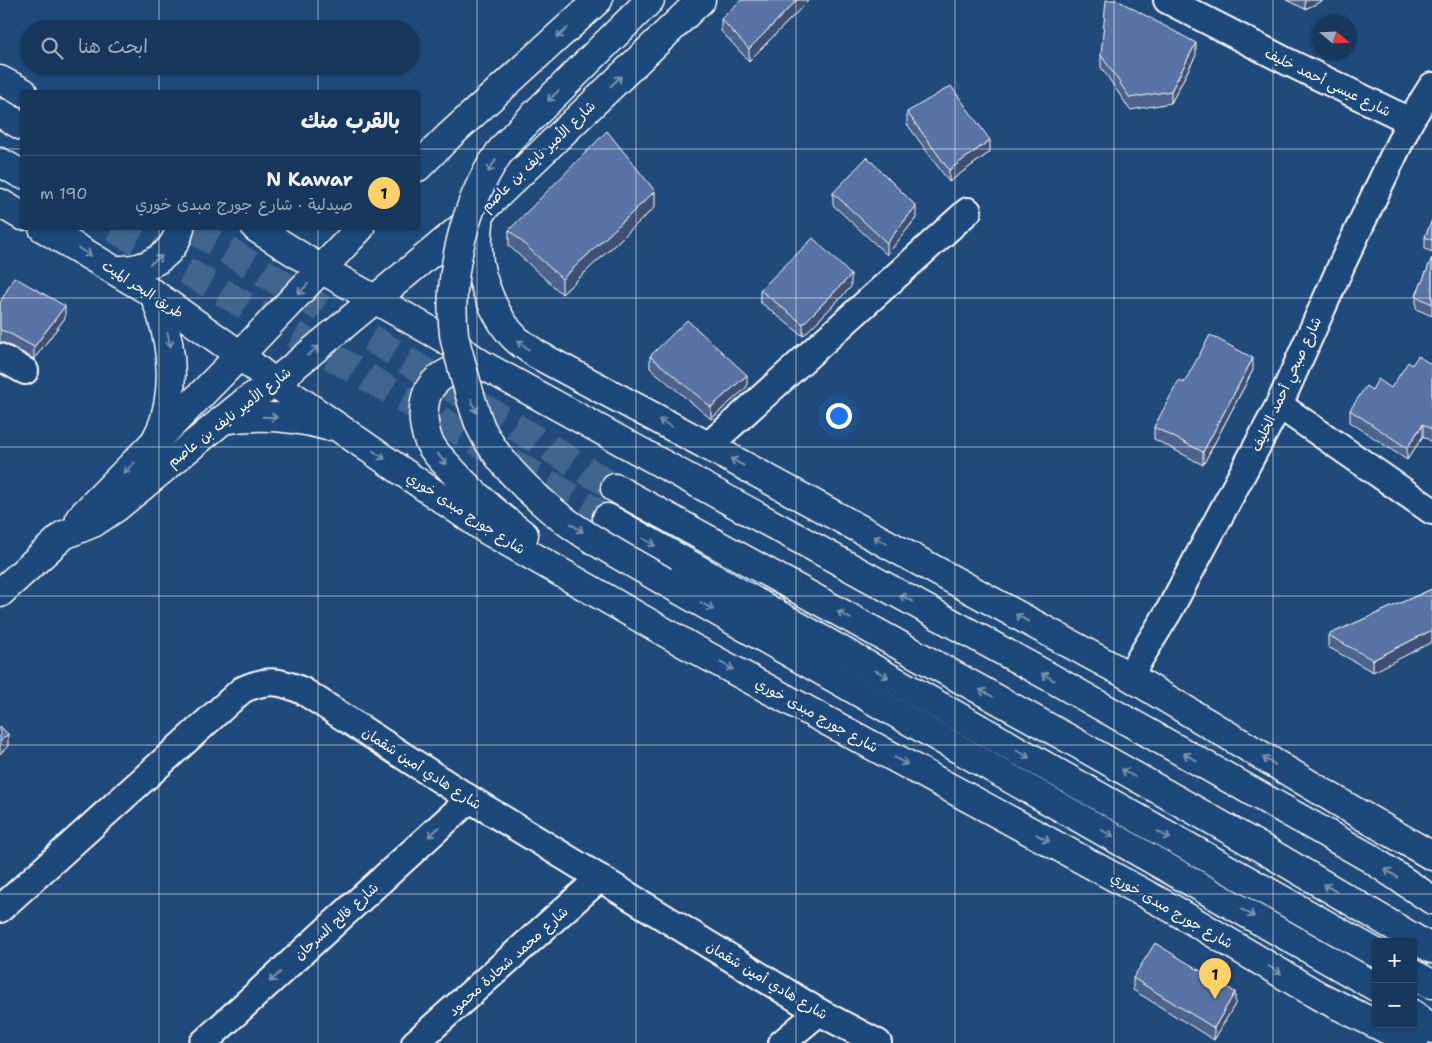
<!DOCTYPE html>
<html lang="ar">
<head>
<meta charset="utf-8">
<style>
  :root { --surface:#17385c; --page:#203f62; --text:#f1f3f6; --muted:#9eacbb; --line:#365272; --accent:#ffd166 }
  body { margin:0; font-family:"Shantell Sans","Playpen Sans Arabic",sans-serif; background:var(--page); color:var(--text); direction:rtl }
  .controls { position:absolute; right:15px; bottom:15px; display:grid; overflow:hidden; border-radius:5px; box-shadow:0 1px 4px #0004 }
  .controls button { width:45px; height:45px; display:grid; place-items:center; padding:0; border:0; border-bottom:1px solid var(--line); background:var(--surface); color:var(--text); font:25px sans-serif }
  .compass { position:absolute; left:1312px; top:15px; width:45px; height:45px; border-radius:50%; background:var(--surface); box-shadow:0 1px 4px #0004; rotate:109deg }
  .you { position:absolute; left:838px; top:415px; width:18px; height:18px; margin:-12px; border:4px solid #fff; border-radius:50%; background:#1a73e8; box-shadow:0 0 0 8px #1a73e833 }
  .badge { display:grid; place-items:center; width:32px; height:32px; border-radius:50%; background:var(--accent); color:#111; font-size:16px; font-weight:700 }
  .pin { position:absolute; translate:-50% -41px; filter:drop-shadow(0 1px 2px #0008) }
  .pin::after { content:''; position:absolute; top:26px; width:18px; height:15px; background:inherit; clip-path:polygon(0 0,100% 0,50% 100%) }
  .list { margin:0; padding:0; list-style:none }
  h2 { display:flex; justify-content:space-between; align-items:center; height:65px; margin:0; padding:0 20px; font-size:21px }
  h2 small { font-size:16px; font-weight:400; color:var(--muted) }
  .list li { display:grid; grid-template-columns:32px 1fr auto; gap:15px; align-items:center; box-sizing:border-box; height:75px; padding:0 20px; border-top:1px solid var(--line) }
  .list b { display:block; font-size:19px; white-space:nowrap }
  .list p { margin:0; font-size:16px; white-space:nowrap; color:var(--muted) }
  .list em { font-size:16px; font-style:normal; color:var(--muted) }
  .icon { flex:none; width:28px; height:28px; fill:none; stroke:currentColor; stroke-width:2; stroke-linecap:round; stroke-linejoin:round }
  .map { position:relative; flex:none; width:1432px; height:1043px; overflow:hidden; direction:ltr }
  .search { position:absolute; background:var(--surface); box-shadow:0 1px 4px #0004; left:20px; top:20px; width:400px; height:55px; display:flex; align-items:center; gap:12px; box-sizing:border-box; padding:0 18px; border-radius:28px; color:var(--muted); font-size:19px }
  .panel { position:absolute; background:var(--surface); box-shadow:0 1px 4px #0004; left:20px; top:90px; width:400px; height:140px; border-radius:5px; direction:rtl }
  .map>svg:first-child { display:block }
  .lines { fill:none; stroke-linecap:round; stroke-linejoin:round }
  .primary-tunnel { stroke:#41658e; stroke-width:28; stroke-dasharray:28 14; stroke-linecap:butt }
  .minor-casing { stroke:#fff; stroke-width:30 }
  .tertiary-casing { stroke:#fff; stroke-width:31 }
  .secondary-casing { stroke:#fff; stroke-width:31 }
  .primary-casing { stroke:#fff; stroke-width:31 }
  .minor { stroke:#1f4a7a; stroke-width:26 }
  .tertiary { stroke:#1f4a7a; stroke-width:28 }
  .secondary { stroke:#1f4a7a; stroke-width:28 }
  .primary { stroke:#1f4a7a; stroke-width:28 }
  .secondary-bridge-casing { stroke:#fff; stroke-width:31; stroke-linecap:butt }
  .secondary-bridge { stroke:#1f4a7a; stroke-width:28 }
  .wall { fill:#4d638d; stroke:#fff }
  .shaded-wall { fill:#3e5073; stroke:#fff }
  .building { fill:#5973a4; stroke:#fff }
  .oneway { stroke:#7992af }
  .grid { fill:none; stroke:#fff; stroke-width:1; stroke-opacity:0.55 }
  .labels { text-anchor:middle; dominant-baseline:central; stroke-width:4.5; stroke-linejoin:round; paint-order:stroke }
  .street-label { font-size:14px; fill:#fff; stroke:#1f4a7a }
</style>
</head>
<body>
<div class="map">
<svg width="1432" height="1043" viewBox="0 0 1432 1043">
  <rect width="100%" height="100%" fill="#1f4a7a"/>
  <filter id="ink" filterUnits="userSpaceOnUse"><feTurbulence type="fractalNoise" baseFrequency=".02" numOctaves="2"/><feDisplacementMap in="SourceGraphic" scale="10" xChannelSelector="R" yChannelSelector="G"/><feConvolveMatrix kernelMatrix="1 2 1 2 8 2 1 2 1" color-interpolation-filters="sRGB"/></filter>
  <g filter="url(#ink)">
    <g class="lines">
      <g class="primary-tunnel">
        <path d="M113 228 607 518"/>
        <path d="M191 228 615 488"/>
      </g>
      <defs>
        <g id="minor">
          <path d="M1167 0 1288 62 1410 121"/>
          <path d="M0 357 25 371"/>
          <path d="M1279 405 1432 511"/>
          <path d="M708 446 968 211"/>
          <path d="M1129 676 1169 611 1279 405 1342 264 1410 121 1432 86"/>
          <path d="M0 909 242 690C266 679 279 680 303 691L470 799 819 1012 878 1043"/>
          <path d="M203 1043 470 799"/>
          <path d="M415 1043 600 878"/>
          <path d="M782 1043 819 1012"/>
        </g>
        <g id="tertiary">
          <path d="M0 80 23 92"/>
          <path d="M0 203 22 216"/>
          <path d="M480 212C479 225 477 238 478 250 478 277 497 322 517 340 523 345 530 349 536 354L708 446 1129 676 1349 808 1432 856"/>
          <path d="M43 228 154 294 240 355 274 383 487 530 689 646 1173 909 1319 996 1414 1043"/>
          <path d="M256 228 321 269 445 339 481 364 1046 675 1368 857 1432 900"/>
          <path d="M117 270C145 271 174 257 180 228"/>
          <path d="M481 364C460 366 433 374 426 397 422 412 423 427 429 442 433 450 441 459 448 466 471 492 496 514 524 535"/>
          <path d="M222 420C258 414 291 416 327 426"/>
          <path d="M154 443C158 435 163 427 165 418 177 375 170 334 154 294"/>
          <path d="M664 581 1376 987"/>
          <path d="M0 593 64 535"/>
          <path d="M1413 1014 1432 1029"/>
        </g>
        <g id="secondary">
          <path d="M521 128 650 0"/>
          <path d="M418 167 449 136 598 0"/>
          <path d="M80 518 240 355 360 228"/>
          <path d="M64 535 93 523 117 507 246 401 274 383 480 212 701 0"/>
        </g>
        <g id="primary">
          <path d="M0 113 22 126"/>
          <path d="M0 162 21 174"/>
          <path d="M615 488 1071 740 1265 850 1432 949"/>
          <path d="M607 518 1376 953"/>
          <path d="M1413 974 1432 984"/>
        </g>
      </defs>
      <use href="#minor" class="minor-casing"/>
      <use href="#tertiary" class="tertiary-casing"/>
      <use href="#secondary" class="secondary-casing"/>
      <use href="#primary" class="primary-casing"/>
      <use href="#minor" class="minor"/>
      <use href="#tertiary" class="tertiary"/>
      <use href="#secondary" class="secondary"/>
      <use href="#primary" class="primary"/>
      <defs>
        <path id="secondary-bridge" d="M521 128C514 136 506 144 499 153 465 202 447 275 454 334 456 347 461 361 464 374 469 392 474 411 481 428 495 456 518 481 541 501 574 532 625 558 664 581"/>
      </defs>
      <use href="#secondary-bridge" class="secondary-bridge-casing"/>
      <use href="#secondary-bridge" class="secondary-bridge"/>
    </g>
    <g class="wall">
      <path d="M809 0 749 61 721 31V19Z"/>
      <path d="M1286 0H1324L1305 9Z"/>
      <path d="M1101 55H1196L1171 103 1130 110 1101 67Z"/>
      <path d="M907 112 990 152 949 182 907 124Z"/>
      <path d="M833 193 916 218 887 255 833 205Z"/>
      <path d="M655 207 562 294 509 246V230Z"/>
      <path d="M1432 220V252L1425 249V237Z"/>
      <path d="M1432 258V316L1416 309V296Z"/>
      <path d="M851 287 803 336 760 302V290Z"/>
      <path d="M0 303 65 318 34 359 7 344 0 342Z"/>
      <path d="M650 356 747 387 711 419 650 368Z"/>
      <path d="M1412 365H1432V442L1423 436 1407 460 1350 422V410L1372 390 1391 388Z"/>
      <path d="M1253 370 1203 465 1154 439V427L1184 383Z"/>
      <path d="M1432 589 1373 672 1328 647V635Z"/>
      <path d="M1133 978 1235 1004 1214 1040 1133 990Z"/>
    </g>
    <g class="shaded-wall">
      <path d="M797 0H809L749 61V49Z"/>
      <path d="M1305 0H1324L1305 9Z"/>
      <path d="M1196 43V55L1171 103V91Z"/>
      <path d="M990 140V152L949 182V170Z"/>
      <path d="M655 191V207L562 294V279Z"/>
      <path d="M916 206V218L887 255V243Z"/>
      <path d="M851 275V287L803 336V324Z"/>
      <path d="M65 306V318L34 359V347Z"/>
      <path d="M1253 358V370L1203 465V452Z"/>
      <path d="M747 375V387L711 419V407Z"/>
      <path d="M1423 424V436L1407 460V448Z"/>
      <path d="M1432 630V642L1373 672V660Z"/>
      <path d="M8 734V746L0 754V742Z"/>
      <path d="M1235 992V1004L1214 1040V1028Z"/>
    </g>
    <g class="building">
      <path d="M741 0H797L749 49 721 19Z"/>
      <path d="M1106 0H1117L1196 43 1171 91 1130 98 1101 55Z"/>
      <path d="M951 86 990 140 949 170 907 112Z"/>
      <path d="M607 131 655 191 562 279 509 230Z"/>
      <path d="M867 157 916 206 887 243 833 193Z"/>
      <path d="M1432 220V240L1425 237Z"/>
      <path d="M813 238 851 275 803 324 760 290Z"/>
      <path d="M1432 258V304L1416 296Z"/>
      <path d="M14 277 65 306 34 347 7 332 0 330V303Z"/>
      <path d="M687 320 747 375 711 407 650 356Z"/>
      <path d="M1210 335 1253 358 1203 452 1154 427 1179 380 1184 383Z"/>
      <path d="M1418 356 1432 365V430L1423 424 1407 448 1350 410 1366 386 1372 390 1378 379 1391 388 1408 362 1412 365Z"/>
      <path d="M1432 589V630L1373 660 1328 635Z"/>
      <path d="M0 726 8 734 0 742Z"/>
      <path d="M1155 943 1235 992 1214 1028 1133 978Z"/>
    </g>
    <defs><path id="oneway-shaft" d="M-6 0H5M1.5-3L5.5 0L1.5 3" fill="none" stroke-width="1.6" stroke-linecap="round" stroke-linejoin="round" transform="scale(1.25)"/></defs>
    <g class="oneway">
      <use href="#oneway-shaft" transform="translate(562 33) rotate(138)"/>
      <use href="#oneway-shaft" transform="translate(616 81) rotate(-44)"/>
      <use href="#oneway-shaft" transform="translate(553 96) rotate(135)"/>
      <use href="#oneway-shaft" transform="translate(492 166) rotate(121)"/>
      <use href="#oneway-shaft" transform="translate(85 252) rotate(30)"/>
      <use href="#oneway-shaft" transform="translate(156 260) rotate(-34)"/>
      <use href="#oneway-shaft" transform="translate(303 289) rotate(133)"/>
      <use href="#oneway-shaft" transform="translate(169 340) rotate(79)"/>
      <use href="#oneway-shaft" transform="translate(523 345) rotate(-144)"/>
      <use href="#oneway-shaft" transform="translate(313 351) rotate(-40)"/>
      <use href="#oneway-shaft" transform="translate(474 406) rotate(69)"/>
      <use href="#oneway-shaft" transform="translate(270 417) rotate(2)"/>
      <use href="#oneway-shaft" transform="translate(665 423) rotate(-152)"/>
      <use href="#oneway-shaft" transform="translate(379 455) rotate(35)"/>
      <use href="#oneway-shaft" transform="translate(442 459) rotate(51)"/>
      <use href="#oneway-shaft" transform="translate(737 462) rotate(-151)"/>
      <use href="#oneway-shaft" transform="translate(129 468) rotate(134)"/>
      <use href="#oneway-shaft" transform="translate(577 528) rotate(34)"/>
      <use href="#oneway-shaft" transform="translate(880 540) rotate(-151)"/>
      <use href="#oneway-shaft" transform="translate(649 542) rotate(30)"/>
      <use href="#oneway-shaft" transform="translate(906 598) rotate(-151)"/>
      <use href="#oneway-shaft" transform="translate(707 606) rotate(30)"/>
      <use href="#oneway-shaft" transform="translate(844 615) rotate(-151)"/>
      <use href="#oneway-shaft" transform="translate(1022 618) rotate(-151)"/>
      <use href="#oneway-shaft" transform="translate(727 666) rotate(29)"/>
      <use href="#oneway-shaft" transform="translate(882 674) rotate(30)"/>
      <use href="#oneway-shaft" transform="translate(1048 677) rotate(-151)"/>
      <use href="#oneway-shaft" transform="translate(986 693) rotate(-151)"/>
      <use href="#oneway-shaft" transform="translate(1023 754) rotate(30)"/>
      <use href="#oneway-shaft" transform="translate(1190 757) rotate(-150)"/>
      <use href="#oneway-shaft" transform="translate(901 761) rotate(29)"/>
      <use href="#oneway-shaft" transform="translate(1269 761) rotate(-149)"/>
      <use href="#oneway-shaft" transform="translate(1128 773) rotate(-150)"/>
      <use href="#oneway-shaft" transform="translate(434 832) rotate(138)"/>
      <use href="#oneway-shaft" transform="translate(1107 833) rotate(30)"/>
      <use href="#oneway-shaft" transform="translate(1164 835) rotate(30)"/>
      <use href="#oneway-shaft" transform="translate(1043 838) rotate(29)"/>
      <use href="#oneway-shaft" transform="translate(1391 873) rotate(-147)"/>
      <use href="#oneway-shaft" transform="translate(1330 888) rotate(-149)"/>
      <use href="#oneway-shaft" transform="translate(1248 913) rotate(30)"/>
      <use href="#oneway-shaft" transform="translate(1275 970) rotate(31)"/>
      <use href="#oneway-shaft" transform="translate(275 977) rotate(138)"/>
    </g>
  </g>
  <path class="grid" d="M159 0V29M318 0V29M477 0V1043M636 0V1043M796 0V1043M955 0V1043M1114 0V1043M1273 0V1043M159 66V92M318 66V92M0 149H22M418 149H1432M159 228V1043M318 228V1043M0 298H1432M0 447H1432M0 596H1432M0 745H1432M0 894H1432"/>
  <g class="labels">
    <g class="street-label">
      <text transform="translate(1328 82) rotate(26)">شارع عيسى أحمد خليف</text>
      <text transform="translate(538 156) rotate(-44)">شارع الأمير نايف بن عاصم</text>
      <text transform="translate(143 289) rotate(33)">طريق البحر الميت</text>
      <text transform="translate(1286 384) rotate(-65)">شارع صبحي أحمد الخليف</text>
      <text transform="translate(229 417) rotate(-38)">شارع الأمير نايف بن عاصم</text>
      <text transform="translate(466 513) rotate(33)">شارع جورج مبدى خوري</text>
      <text transform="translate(817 715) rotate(29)">شارع جورج مبدى خوري</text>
      <text transform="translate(422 768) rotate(33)">شارع هادي أمين شقمان</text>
      <text transform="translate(1172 910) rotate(30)">شارع جورج مبدى خوري</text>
      <text transform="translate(336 921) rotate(-42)">شارع فالح السرحان</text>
      <text transform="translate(508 961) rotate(-42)">شارع محمد شحادة محمود</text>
      <text transform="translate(767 980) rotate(31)">شارع هادي أمين شقمان</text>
    </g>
  </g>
</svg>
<div class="controls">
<button>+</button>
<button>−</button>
</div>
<svg class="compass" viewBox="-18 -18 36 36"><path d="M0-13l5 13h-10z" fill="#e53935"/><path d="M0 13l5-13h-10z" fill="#9eacbb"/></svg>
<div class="you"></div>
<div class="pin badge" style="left:1215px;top:999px">1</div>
<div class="search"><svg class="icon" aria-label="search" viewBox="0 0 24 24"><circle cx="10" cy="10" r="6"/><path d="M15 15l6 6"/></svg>ابحث هنا</div>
<section class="panel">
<h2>بالقرب منك<small></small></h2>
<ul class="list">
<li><span class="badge">1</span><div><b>N Kawar</b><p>صيدلية · شارع جورج مبدى خوري</p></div><em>190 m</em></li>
</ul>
</section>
</div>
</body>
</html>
